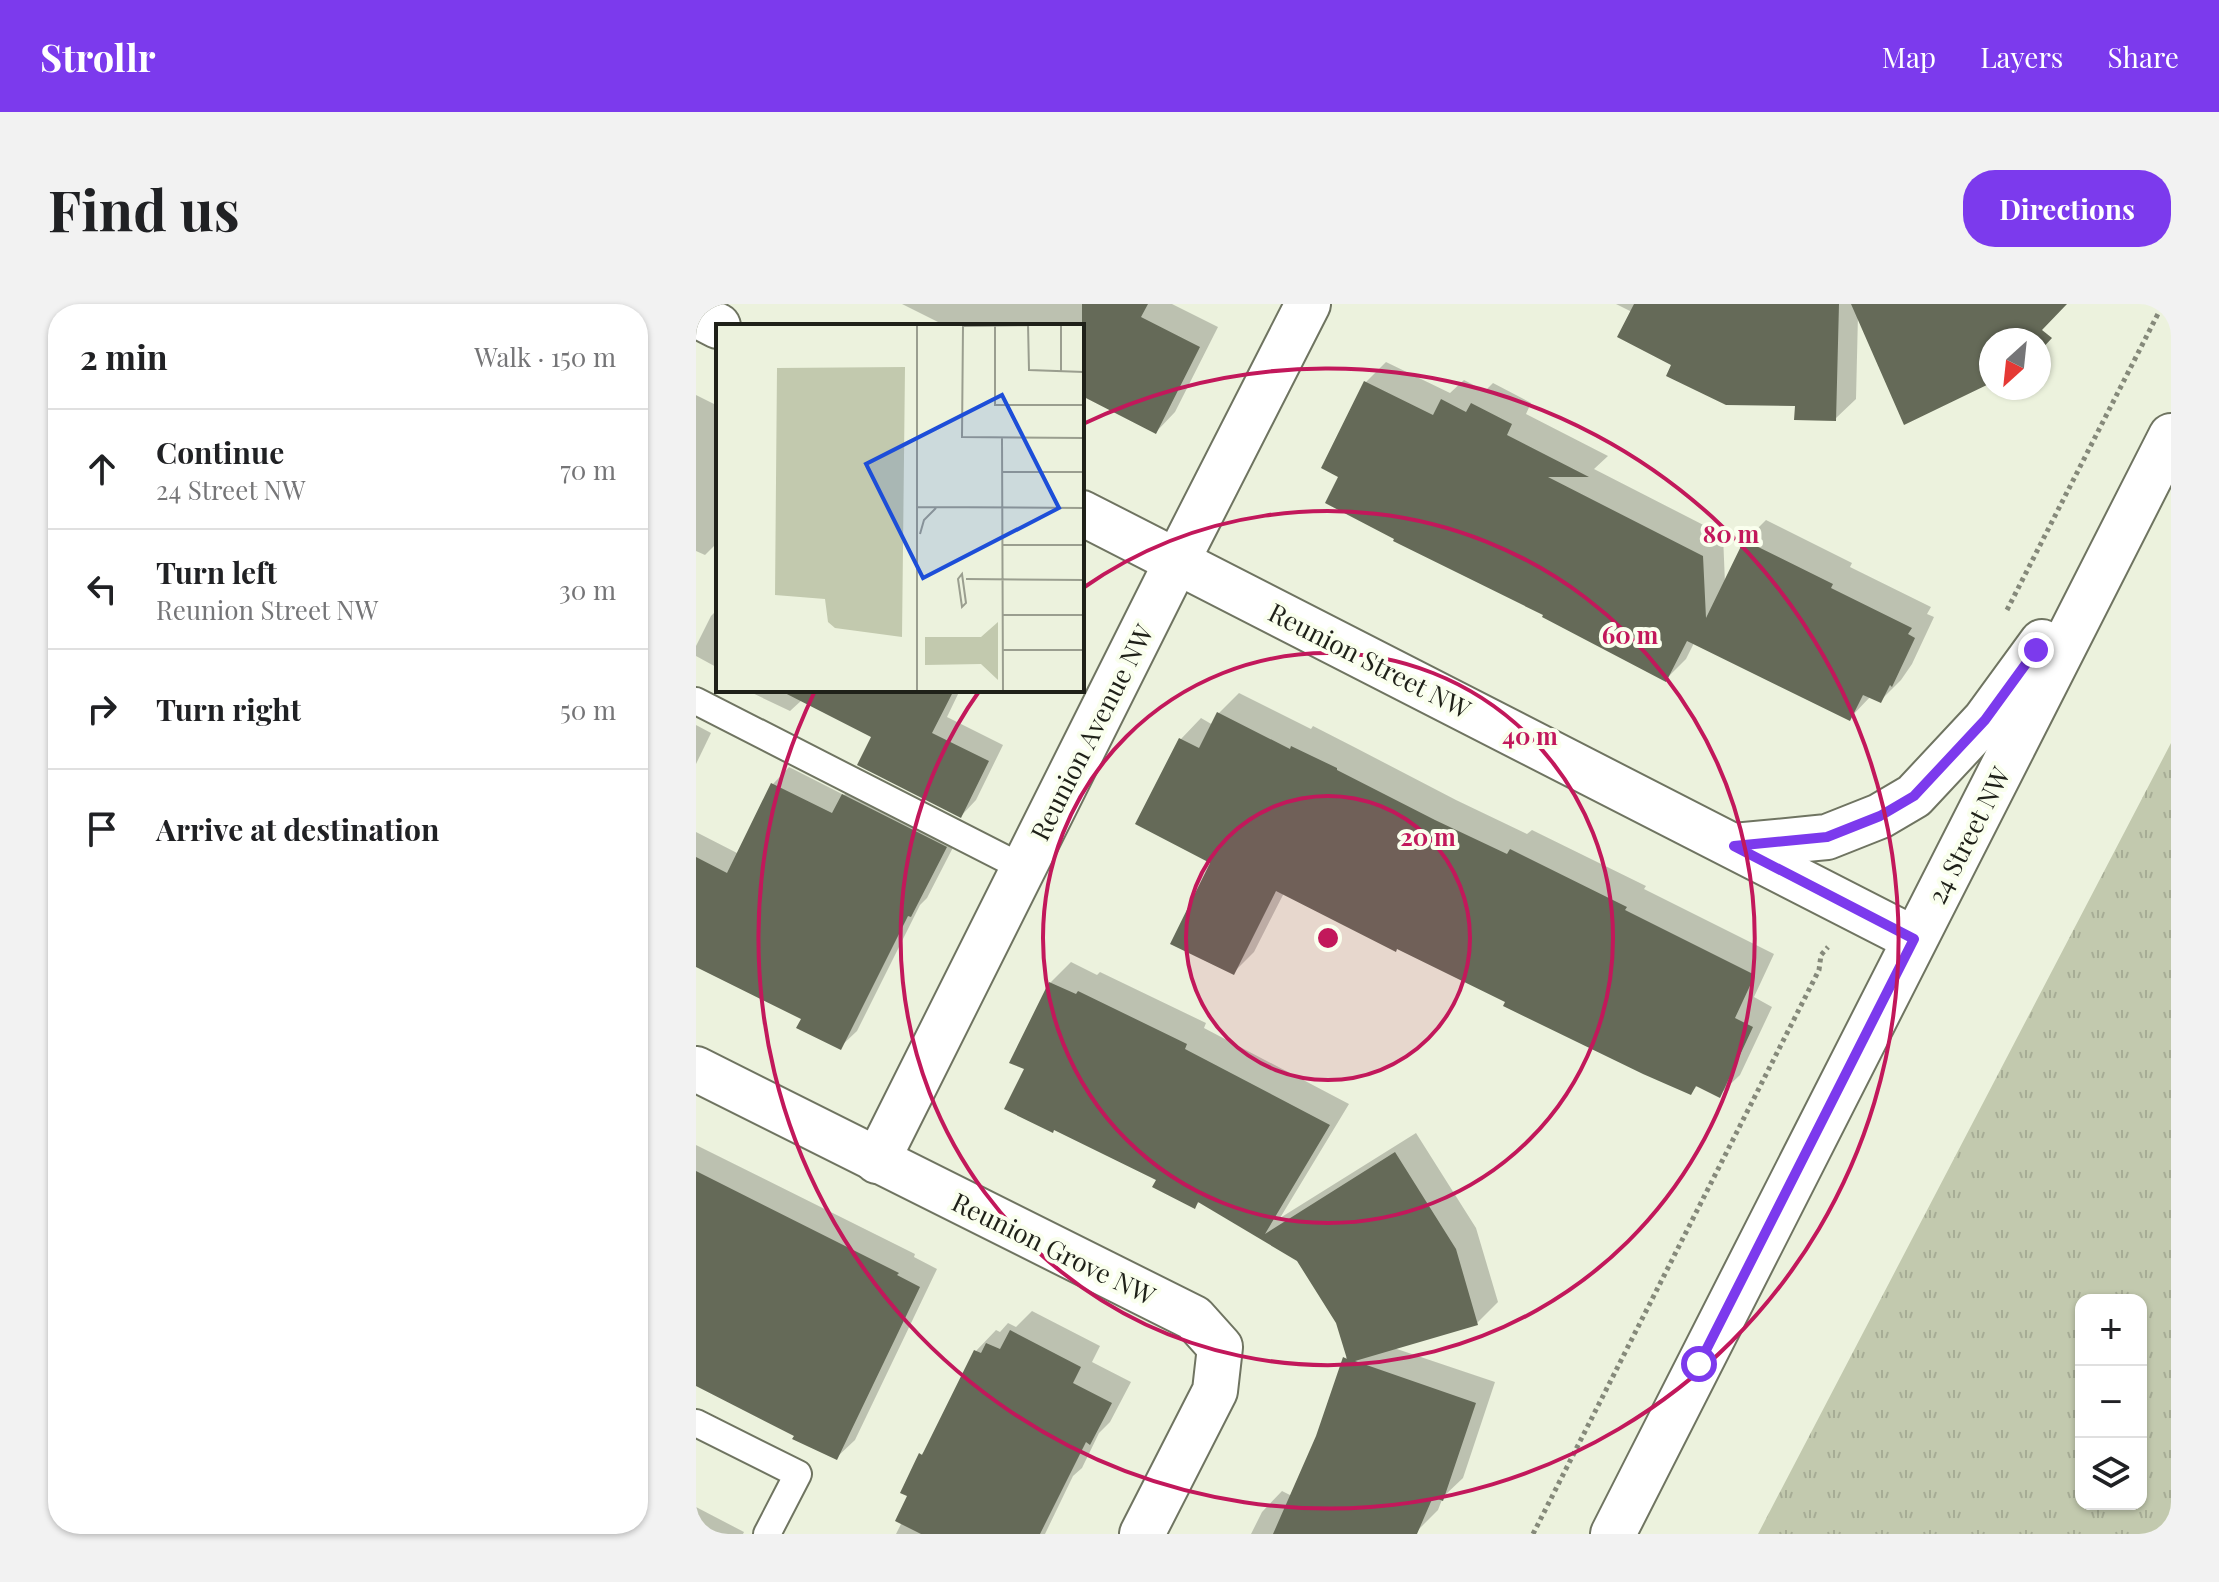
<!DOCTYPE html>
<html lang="en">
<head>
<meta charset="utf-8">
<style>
  :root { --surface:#fff; --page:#f2f2f2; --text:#202124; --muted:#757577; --line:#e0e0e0; --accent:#7c3aed }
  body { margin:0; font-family:"Playfair Display",serif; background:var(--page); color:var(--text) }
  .controls { position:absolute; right:24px; bottom:24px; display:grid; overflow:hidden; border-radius:16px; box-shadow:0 2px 6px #0004 }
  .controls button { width:72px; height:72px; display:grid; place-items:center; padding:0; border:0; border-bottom:2px solid var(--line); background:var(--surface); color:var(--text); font:40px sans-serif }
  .compass { position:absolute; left:1283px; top:24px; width:72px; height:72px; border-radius:50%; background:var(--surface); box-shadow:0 2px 6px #0004; rotate:207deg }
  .stop { position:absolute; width:24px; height:24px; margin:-18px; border:6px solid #7c3aed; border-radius:50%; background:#fff }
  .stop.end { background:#7c3aed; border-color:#fff; box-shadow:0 2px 8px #0008 }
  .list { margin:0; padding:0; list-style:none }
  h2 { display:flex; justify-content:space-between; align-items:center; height:104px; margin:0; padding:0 32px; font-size:34px }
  h2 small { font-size:26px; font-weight:400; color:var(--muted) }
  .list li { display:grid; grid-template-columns:52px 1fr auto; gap:24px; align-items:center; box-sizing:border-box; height:120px; padding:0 32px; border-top:2px solid var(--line) }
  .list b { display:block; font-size:30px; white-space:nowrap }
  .list p { margin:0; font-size:26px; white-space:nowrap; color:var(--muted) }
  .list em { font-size:26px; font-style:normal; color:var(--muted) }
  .icon { flex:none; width:44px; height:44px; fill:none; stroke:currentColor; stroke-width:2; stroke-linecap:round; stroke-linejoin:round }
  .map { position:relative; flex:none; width:1475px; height:1230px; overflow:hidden; border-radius:32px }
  header { display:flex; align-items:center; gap:48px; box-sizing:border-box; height:112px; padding:0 40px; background:var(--accent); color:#fff }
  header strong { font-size:38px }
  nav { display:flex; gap:44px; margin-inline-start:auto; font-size:28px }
  .intro { display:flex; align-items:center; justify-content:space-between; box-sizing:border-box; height:192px; padding:0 48px }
  h1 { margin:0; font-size:56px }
  .button { padding:20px 36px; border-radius:32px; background:var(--accent); color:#fff; font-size:28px; font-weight:700 }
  main { display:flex; gap:48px; padding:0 48px }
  aside { flex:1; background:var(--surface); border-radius:32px; box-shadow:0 2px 6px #0004 }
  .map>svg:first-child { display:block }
  .grass { fill:url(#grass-tufts); fill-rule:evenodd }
  .shadow { fill:#0003 }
  .building { fill:#656a58 }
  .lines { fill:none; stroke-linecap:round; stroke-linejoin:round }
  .service-casing { stroke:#6f7461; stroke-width:30 }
  .minor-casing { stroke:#6f7461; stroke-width:48 }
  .tertiary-casing { stroke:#6f7461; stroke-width:48 }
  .path { stroke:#85897a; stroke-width:5; stroke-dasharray:4 4; stroke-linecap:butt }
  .service { stroke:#fff; stroke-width:26 }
  .minor { stroke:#fff; stroke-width:44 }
  .tertiary { stroke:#fff; stroke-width:44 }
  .route { stroke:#7c3aed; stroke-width:10 }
  .ring { fill:none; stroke:#c2185b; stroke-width:4 }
  .labels { text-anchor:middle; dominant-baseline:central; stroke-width:8; stroke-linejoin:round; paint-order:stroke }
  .street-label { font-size:26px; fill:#1f2119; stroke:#faffee }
  .inset-road { fill:none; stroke:#9a9e8f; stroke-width:2 }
  .view { fill:#1d4ed8; fill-opacity:0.15; stroke:#1d4ed8; stroke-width:4 }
  .inset-edge { fill:none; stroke:#1f2119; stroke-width:4 }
  .centre { fill:#c2185b; stroke:#faffee; stroke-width:4 }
  .ring-label { font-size:24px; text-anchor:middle; font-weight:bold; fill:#c2185b; stroke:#faffee; stroke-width:8; stroke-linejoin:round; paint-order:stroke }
</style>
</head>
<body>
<header>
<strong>Strollr</strong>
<nav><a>Map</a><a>Layers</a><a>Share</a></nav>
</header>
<div class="intro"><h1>Find us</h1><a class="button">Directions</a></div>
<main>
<aside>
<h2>2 min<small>Walk · 150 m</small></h2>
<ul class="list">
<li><svg class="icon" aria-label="ahead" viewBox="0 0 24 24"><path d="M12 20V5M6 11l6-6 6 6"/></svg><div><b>Continue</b><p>24 Street NW</p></div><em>70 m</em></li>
<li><svg class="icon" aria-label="left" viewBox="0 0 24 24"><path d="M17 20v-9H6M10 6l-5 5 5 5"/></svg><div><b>Turn left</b><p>Reunion Street NW</p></div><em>30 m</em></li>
<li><svg class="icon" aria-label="right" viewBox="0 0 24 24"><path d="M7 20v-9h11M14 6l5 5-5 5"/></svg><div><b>Turn right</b></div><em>50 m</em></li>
<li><svg class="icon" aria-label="arrive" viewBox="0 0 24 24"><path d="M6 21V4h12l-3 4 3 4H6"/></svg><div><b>Arrive at destination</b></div></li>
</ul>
</aside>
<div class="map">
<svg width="1475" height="1230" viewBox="0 0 1475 1230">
  <defs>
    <pattern id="grass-tufts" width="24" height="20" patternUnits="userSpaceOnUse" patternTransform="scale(2)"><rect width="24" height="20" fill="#c2c9ae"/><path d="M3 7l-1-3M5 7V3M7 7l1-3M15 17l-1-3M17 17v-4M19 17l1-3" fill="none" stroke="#a6ac95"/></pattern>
  </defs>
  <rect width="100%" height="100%" fill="#ecf2dd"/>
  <path class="grass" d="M1475 439V1230H1062ZM1385 996H1445V1200H1385Z"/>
  <g class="shadow">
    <path d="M206 0H476L522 23 479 108 460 128 386 89V22H250Z"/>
    <path d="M920 0H1267L1295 66 1162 11 1160 95 1139 115 1101 100 978 60 936 8Z"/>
    <path d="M690 58 754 89 768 76 789 87 797 79 835 99 830 110 912 152 898 165 1027 231 1029 279 1049 237 1070 216 1156 259 1154 263 1235 303 1231 310 1238 313 1216 360 1205 376 1184 397 1175 392 1153 415 998 339 990 355 970 375 644 172 670 78Z"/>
    <path d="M0 91 22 102V238L9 251 0 247Z"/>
    <path d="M22 305V364L0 352V342L15 312Z"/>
    <path d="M50 386H264L251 413 307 441 280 496 265 512 177 432 106 396 94 407Z"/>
    <path d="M543 389 615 425 617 422 660 444 760 496 831 530 836 526 950 582 948 585 1078 650 1058 693 1076 703 1044 771 1023 791 1002 781 994 789 812 697 588 589 558 648 537 669 517 558 442 519 485 435 505 414 517 421 523 409Z"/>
    <path d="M0 421 15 429 0 460Z"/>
    <path d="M93 463 148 491 165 474 266 526 231 594 224 601 161 727 144 743 107 714 0 661V528L43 550 77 480Z"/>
    <path d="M375 658 401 671 404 668 510 719 508 724 653 800 584 914 720 829 780 924 802 998 781 1019 698 1044 799 1078 767 1174 747 1193 742 1206 721 1227 707 1230H555L566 1208 586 1187 596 1192 622 1133 649 1055 652 1051 642 1018 602 956 504 897 499 902 330 764 354 679Z"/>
    <path d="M0 841 219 950 218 953 241 965 159 1136 141 1153 0 1080Z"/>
    <path d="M336 1007 404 1042 396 1058 435 1078 414 1118 403 1129 386 1164 377 1172 349 1230H200L206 1218 225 1151 232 1144 280 1047 300 1026 304 1028 312 1019 320 1023Z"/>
    <path d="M0 1203 48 1228 47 1230H0Z"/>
  </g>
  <g class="building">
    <path d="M386 0H452L445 13 504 43 460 130 386 92Z"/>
    <path d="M938 0H1143L1140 117 1098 116 1099 102 1030 101 970 72 975 61 921 33Z"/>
    <path d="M1155 0H1371L1346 26 1356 34 1343 48V36H1295V79L1208 121Z"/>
    <path d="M668 77 737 111 745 95 770 108 775 99 816 120 811 131 893 173H852L1007 252 1010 314 1048 236 1137 280 1135 284 1216 324 1212 330 1219 334 1196 383 1194 381 1185 399 1167 391 1154 417 991 337 970 378 846 313 847 311 697 237 698 235 629 199 642 173 625 164Z"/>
    <path d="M83 386H258L236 429 293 457 265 514 161 461 175 433Z"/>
    <path d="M521 408 594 445 595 442 641 464V466L739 516 811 550 814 545 931 603 929 606 1059 671 1039 714 1057 723 1024 794 1000 782 995 791 947 770 807 702 809 698 701 645 700 648 580 587 538 671 474 640 514 559 439 520 483 434 503 444Z"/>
    <path d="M75 479 136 509 146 490 251 543 215 613 212 612 145 746 100 724 105 715 0 663V553L31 569Z"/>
    <path d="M353 678 380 690 382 687 491 740 489 745 634 821 569 930 699 848 760 945 782 1021 659 1057 780 1099 747 1197 737 1193 721 1230H577L620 1132 647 1053 651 1055 640 1019 601 957 502 898 499 905 456 883 460 876 358 826 357 829 308 805 328 765 313 759Z"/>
    <path d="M0 867 203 969 201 971 224 983 141 1156 96 1135 98 1132 0 1082Z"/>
    <path d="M314 1026 385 1063 377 1079 416 1099 394 1141 390 1138 344 1230H225L199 1217 211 1192 204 1189 223 1149 226 1151 278 1046 285 1049 290 1039 304 1045Z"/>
  </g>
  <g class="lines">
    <defs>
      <g id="service">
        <path d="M0 397 327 564"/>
        <path d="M0 1119 102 1170 71 1230"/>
      </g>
      <g id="minor">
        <path d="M0 11 22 22"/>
        <path d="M386 209 1218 635"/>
        <path d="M0 765 498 1014 524 1043 519 1087 446 1230"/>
        <path d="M181 857 481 257 612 0"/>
      </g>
      <g id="tertiary">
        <path d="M1038 542 1131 533 1184 512 1218 492 1289 416 1346 338"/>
        <path d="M917 1230 1475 132"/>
      </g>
    </defs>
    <use href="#service" class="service-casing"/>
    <use href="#minor" class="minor-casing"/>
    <use href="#tertiary" class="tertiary-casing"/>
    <g class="path">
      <path d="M1311 306 1467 0"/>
      <path d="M837 1230 1123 666 1125 651 1132 643"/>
    </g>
    <use href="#service" class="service"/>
    <use href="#minor" class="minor"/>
    <use href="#tertiary" class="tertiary"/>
  </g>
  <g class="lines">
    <path class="route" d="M1003 1060 1218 635 1038 542 1131 533 1184 512 1218 492 1289 416 1340 346"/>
  </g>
  <circle cx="632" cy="634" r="142" fill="#c2185b" fill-opacity=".12"/>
  <g class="ring">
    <circle cx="632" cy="634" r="142"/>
    <circle cx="632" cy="634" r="285"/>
    <path d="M387 284A427 427 0 1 1 284 386"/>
    <path d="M387 120A570 570 0 1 1 118 389"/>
  </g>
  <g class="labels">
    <g class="street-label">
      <text transform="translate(674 356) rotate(27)">Reunion Street NW</text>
      <text transform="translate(395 428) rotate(-63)">Reunion Avenue NW</text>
      <text transform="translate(1272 531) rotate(-63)">24 Street NW</text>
      <text transform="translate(358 944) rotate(26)">Reunion Grove NW</text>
    </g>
  </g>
  <g transform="translate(20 20)">
    <rect width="368" height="368" fill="#ecf2dd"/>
    <path d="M189 43V44L186 313 119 304 112 298 109 275 59 271 61 44Z" fill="#c2c9ae"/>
    <path d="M282 298V356L265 340 209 341V313H265Z" fill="#c2c9ae"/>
    <path class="inset-road" d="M201 0V368M312 0 313 46 368 48M345 0V48M279 1V81H368M312 1 247 2 246 113 368 114M286 114 287 368M287 148H368M201 183 368 184M204 210 208 196 220 184M287 221H368M246 250 250 279 246 283 242 255ZM250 255 368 256M287 291H368M287 326H368"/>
    <path class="view" d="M286 71 343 184 207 254 150 140Z"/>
    <rect width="368" height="368" class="inset-edge"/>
  </g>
  <circle cx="632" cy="634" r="12" class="centre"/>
  <g class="ring-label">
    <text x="1035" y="239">80 m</text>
    <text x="934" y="340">60 m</text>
    <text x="834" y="441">40 m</text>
    <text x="732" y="542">20 m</text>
  </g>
</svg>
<div class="controls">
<button>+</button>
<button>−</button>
<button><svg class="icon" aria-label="layers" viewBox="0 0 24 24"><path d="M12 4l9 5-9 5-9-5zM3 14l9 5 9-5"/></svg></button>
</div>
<svg class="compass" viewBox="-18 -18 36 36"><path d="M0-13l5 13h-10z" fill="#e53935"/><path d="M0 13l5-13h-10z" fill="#757577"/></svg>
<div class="stop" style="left:1003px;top:1060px"></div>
<div class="stop end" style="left:1340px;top:346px"></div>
</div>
</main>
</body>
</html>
